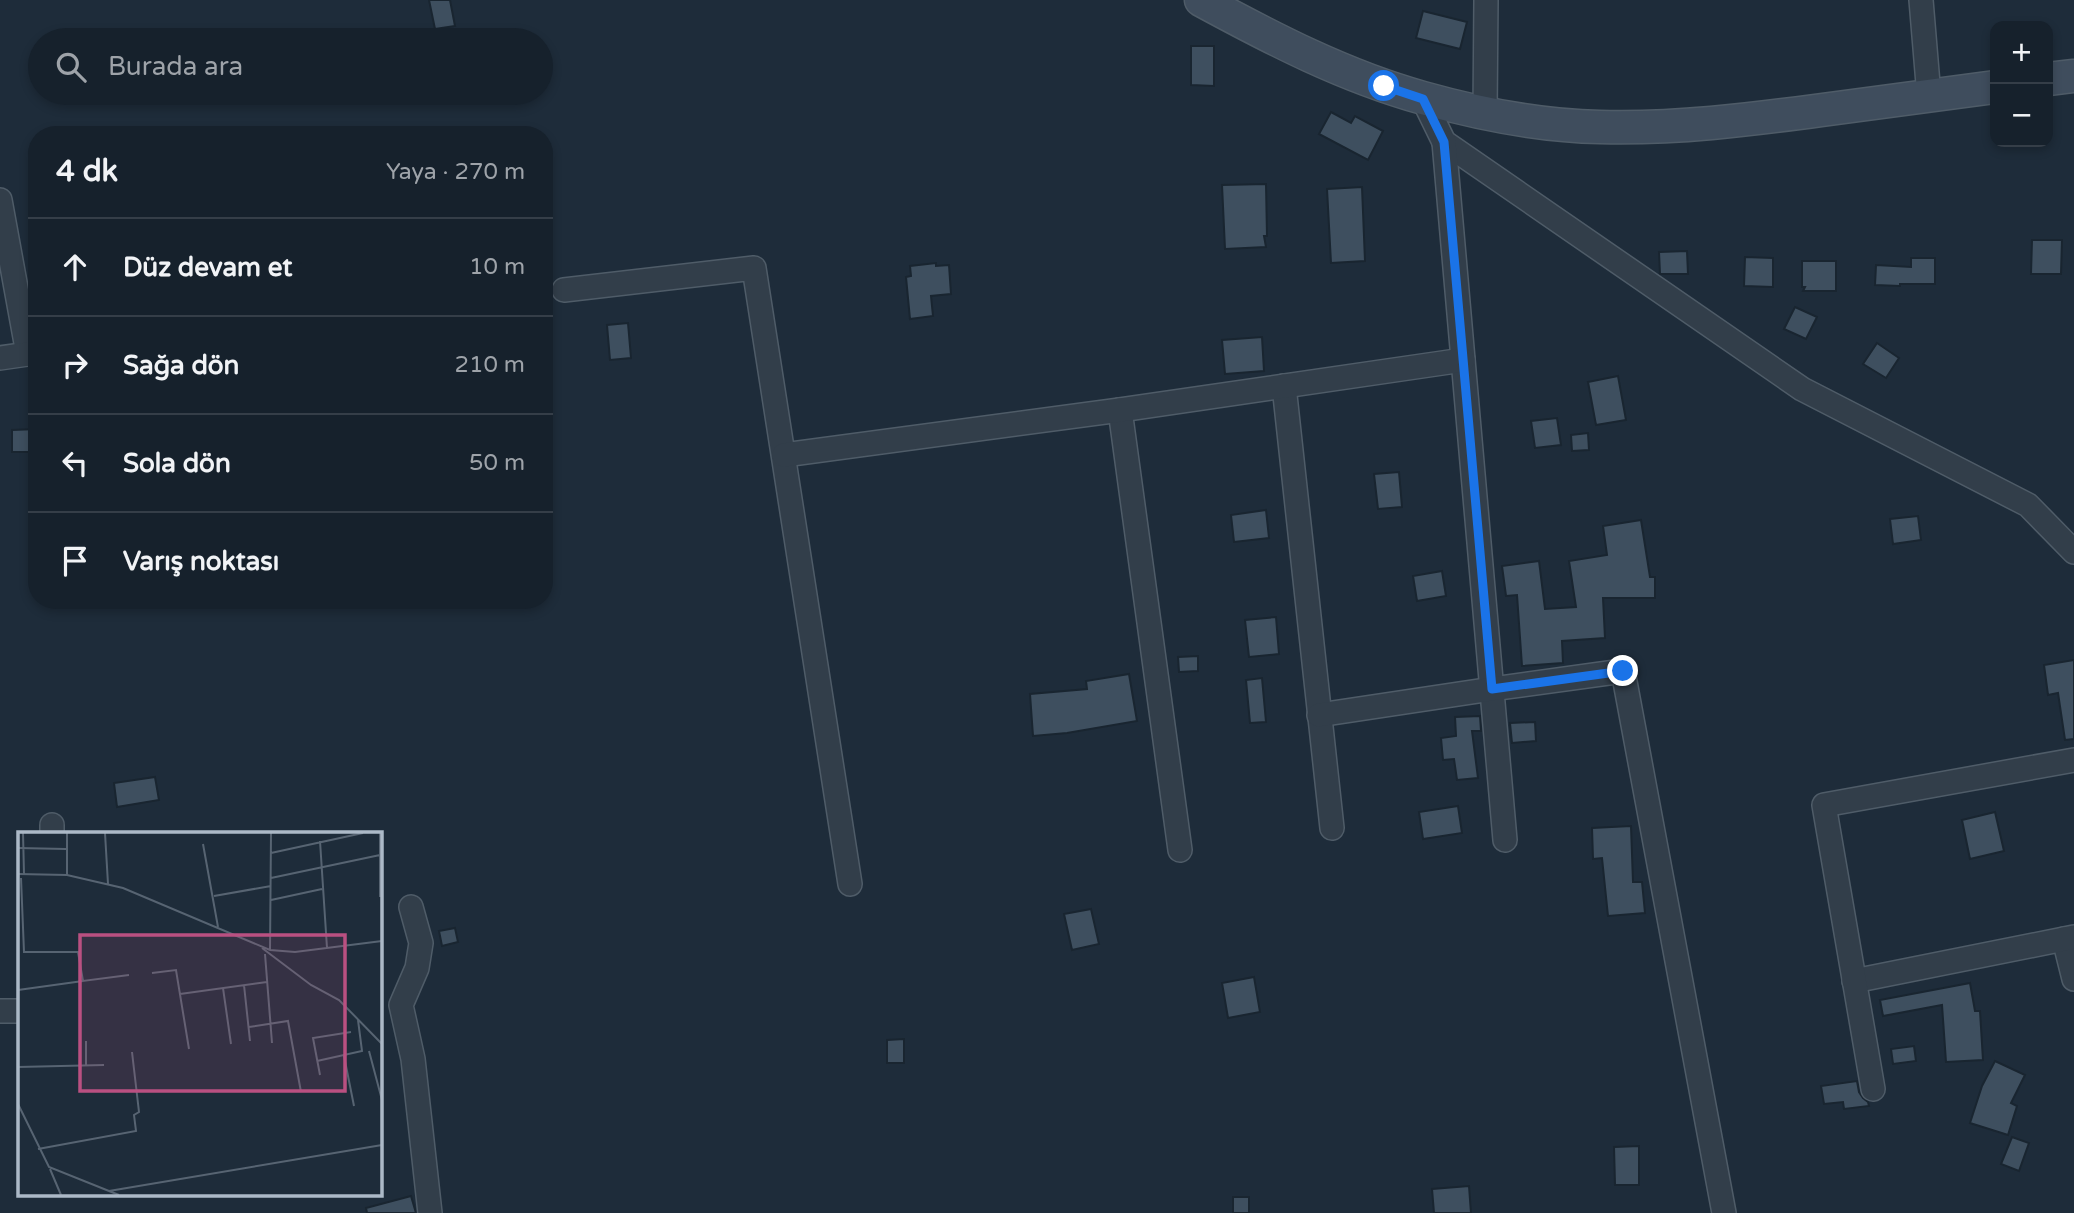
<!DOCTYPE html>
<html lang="tr">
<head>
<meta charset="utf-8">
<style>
  :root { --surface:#16212c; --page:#232e38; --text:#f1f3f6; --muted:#9ea3a9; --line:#353e48 }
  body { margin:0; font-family:"Varela Round",sans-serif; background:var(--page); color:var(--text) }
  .controls { position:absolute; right:21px; top:21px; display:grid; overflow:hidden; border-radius:14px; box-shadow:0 4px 10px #0003 }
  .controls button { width:63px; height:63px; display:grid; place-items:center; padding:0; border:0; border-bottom:2px solid var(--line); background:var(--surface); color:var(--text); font:35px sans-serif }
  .stop { position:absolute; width:21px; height:21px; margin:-16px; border:5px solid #1a73e8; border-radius:50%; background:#fff }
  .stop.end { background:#1a73e8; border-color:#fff; box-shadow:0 2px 7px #0008 }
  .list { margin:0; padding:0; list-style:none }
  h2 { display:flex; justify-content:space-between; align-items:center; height:91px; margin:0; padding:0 28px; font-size:30px }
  h2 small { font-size:23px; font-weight:400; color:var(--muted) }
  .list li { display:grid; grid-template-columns:46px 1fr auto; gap:21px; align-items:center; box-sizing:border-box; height:98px; padding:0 28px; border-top:2px solid var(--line) }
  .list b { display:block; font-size:26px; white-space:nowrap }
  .list em { font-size:23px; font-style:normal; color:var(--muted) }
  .icon { flex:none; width:38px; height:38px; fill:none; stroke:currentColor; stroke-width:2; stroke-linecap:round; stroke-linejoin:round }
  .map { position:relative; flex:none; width:2074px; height:1213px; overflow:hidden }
  .search { position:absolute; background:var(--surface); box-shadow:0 4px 10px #0003; left:28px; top:28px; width:525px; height:77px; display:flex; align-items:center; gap:18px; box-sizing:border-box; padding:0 24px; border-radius:38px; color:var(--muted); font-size:26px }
  .panel { position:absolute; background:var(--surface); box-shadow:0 4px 10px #0003; left:28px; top:126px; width:525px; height:483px; border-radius:28px }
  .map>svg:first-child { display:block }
  .building { fill:#3e4f5f; stroke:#192530; stroke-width:2 }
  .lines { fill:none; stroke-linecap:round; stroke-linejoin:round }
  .minor-casing { stroke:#4f5c68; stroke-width:26 }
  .secondary-casing { stroke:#4f5c68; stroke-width:35 }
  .minor { stroke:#323e4a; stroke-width:23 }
  .secondary { stroke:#3f4d5d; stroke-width:32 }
  .route { stroke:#1a73e8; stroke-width:9 }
  .inset-road { fill:none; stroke:#576472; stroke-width:2 }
  .view { fill:#ba5081; fill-opacity:0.15; stroke:#ba5081; stroke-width:3.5 }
  .inset-edge { fill:none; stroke:#acb9c7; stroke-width:3.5 }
</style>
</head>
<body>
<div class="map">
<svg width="2074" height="1213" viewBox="0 0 2074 1213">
  <rect width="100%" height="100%" fill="#1e2c3a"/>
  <g class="building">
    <path d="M429 0H450L455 26 435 29Z"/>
    <path d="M1423 11 1467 22 1460 49 1416 38Z"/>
    <path d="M1191 46H1214V86L1191 85Z"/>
    <path d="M1331 112 1351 123 1355 116 1383 131 1368 160 1319 134Z"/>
    <path d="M1266 184 1267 236H1264L1266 247 1225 249 1222 185Z"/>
    <path d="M1362 187 1365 261 1331 263 1327 189Z"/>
    <path d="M2032 240H2062L2061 274H2031Z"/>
    <path d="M1687 251 1688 274H1660L1659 252Z"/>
    <path d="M1745 257 1773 258V287L1744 286Z"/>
    <path d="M1911 258H1935V284H1900V286L1875 285 1876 265 1911 267Z"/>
    <path d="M1802 261H1836V291H1803L1805 287H1802Z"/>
    <path d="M936 263V266L949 265 951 294 931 296 933 316 910 319 906 277 911 276 910 266Z"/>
    <path d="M1795 307 1817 317 1806 339 1784 329Z"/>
    <path d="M628 323 631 358 610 360 607 325Z"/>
    <path d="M1262 337 1264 371 1225 374 1222 340Z"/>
    <path d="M1877 343 1899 358 1886 378 1863 364Z"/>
    <path d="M1618 376 1626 420 1596 425 1588 382Z"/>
    <path d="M1557 418 1561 445 1535 448 1531 421Z"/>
    <path d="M37 429V452H12V430Z"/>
    <path d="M1588 433 1589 450 1572 451 1571 435Z"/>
    <path d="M1399 472 1402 507 1378 509 1374 474Z"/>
    <path d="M1266 510 1269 538 1234 542 1231 515Z"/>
    <path d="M1918 516 1921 540 1893 544 1890 519Z"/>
    <path d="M1641 520 1650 577H1655V598H1603L1605 638 1562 641 1563 663 1522 666 1517 595 1506 596 1502 566 1539 561 1545 609 1576 607 1569 561 1607 555 1603 526Z"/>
    <path d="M1442 571 1446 596 1417 601 1413 576Z"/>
    <path d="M1276 617 1279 654 1249 657 1245 620Z"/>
    <path d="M1198 656V671L1179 672 1178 657Z"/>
    <path d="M2074 660V739L2065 740 2058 693 2048 695 2044 665Z"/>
    <path d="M1129 674 1137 721 1067 733 1033 736 1030 694 1087 689 1086 681Z"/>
    <path d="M1262 678 1266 722 1250 723 1246 680Z"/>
    <path d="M1480 716 1481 731H1472L1478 778 1457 780 1454 759 1443 760 1441 738 1456 736 1455 717Z"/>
    <path d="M1535 722 1536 741 1512 743 1510 723Z"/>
    <path d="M155 777 159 800 117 807 114 783Z"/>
    <path d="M1458 806 1462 833 1423 839 1419 812Z"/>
    <path d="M1995 812 2004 851 1970 859 1962 820Z"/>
    <path d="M1631 826 1633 882H1642L1645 913 1608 916 1602 858 1593 859 1592 828Z"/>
    <path d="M1091 909 1099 944 1072 950 1064 914Z"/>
    <path d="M455 928 458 942 442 946 439 931Z"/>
    <path d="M1254 977 1260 1012 1228 1018 1222 983Z"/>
    <path d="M1970 983 1975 1011H1980L1983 1060 1946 1062 1942 1005 1883 1016 1880 1000Z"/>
    <path d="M904 1039V1063H887V1040Z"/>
    <path d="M1914 1046 1916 1061 1893 1064 1891 1049Z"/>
    <path d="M1995 1061 2025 1075 2011 1103 2017 1106 2008 1135 1970 1123 1982 1086Z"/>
    <path d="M1857 1081 1859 1092 1863 1098 1868 1102 1869 1106 1844 1109 1843 1102 1824 1104 1821 1086Z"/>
    <path d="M2012 1137 2029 1143 2019 1171 2001 1164Z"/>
    <path d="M1639 1146V1185H1615L1614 1147Z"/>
    <path d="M1469 1186 1471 1213H1434L1432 1189Z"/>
    <path d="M411 1196 416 1213H367L366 1208Z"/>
    <rect x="1233" y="1197" width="16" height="16"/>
  </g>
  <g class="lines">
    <defs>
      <g id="minor">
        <path d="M1921 0 1929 96"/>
        <path d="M1423 99 1444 142 1802 389 2028 505 2074 552"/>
        <path d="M1485 113 1486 0"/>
        <path d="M1444 142 1505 840"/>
        <path d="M0 200 28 354H37"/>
        <path d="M564 290 754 268 850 884"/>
        <path d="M0 358 28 354"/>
        <path d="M1284 386 1332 828"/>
        <path d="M1120 410 1180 850"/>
        <path d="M784 455 1120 410 1463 360"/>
        <path d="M1319 715 1492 689 1623 671 1724 1213"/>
        <path d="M52 825V833"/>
        <path d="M411 907 421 943 417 968 401 1005 413 1059 430 1213"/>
        <path d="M2064 939 2074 979"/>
        <path d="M1854 981 2074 937"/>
        <path d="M0 1011H19"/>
        <path d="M1873 1089 1824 805 2074 760"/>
      </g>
      <g id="secondary">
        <path d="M1201 0C1273 39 1344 76 1423 98 1480 114 1541 126 1600 127 1675 129 1748 120 1822 110 1880 102 1938 95 1995 87"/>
        <path d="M2048 79 2074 76"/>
      </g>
    </defs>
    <use href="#minor" class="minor-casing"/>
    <use href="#secondary" class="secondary-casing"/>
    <use href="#minor" class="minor"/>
    <use href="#secondary" class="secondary"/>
  </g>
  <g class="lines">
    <path class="route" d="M1384 86 1423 99 1444 142 1492 689 1623 671"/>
  </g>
  <g transform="translate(18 832)">
    <rect width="364" height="364" fill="#1e2c3a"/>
    <path class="inset-road" d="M5 1 6 42M87 1 90 52M302 9 309 116M185 12 200 95M0 16 48 17M253 21 345 1M0 42 49 43 105 56 252 118 277 120 364 109M49 43V1M3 46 6 120H60L65 149 111 143M253 46 362 23M196 64 253 54M362 65V1M253 68 304 57M244 116 293 153 321 168 364 212M252 118 253 1M247 122 254 211M134 141 158 138 171 217M226 153 232 209M205 156 213 212M0 158 65 149M162 162 249 150M231 195 270 189 283 260M351 219 364 268M326 224 336 274M299 229 344 219 340 188M68 233V209M0 235 86 233M302 243 295 206 333 200M0 272 31 335 101 363M20 317 118 299 116 283 121 280 114 220M32 337 43 363M91 359 364 313"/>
    <path class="view" d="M62 103H327V259H62Z"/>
    <rect width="364" height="364" class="inset-edge"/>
  </g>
</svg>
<div class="controls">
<button>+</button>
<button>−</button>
</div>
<div class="stop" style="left:1384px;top:86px"></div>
<div class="stop end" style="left:1623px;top:671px"></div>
<div class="search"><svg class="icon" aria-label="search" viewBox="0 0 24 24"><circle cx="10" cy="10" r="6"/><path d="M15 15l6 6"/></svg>Burada ara</div>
<section class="panel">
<h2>4 dk<small>Yaya · 270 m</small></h2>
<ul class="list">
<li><svg class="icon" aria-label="ahead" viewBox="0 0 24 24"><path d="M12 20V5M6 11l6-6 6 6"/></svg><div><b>Düz devam et</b></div><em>10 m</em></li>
<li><svg class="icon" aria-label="right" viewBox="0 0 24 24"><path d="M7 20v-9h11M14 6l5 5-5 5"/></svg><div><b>Sağa dön</b></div><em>210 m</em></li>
<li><svg class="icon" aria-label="left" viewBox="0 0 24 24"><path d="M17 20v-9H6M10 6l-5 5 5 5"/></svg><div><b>Sola dön</b></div><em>50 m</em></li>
<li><svg class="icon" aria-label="arrive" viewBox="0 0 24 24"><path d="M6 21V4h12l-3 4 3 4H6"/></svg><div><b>Varış noktası</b></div></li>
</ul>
</section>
</div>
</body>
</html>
